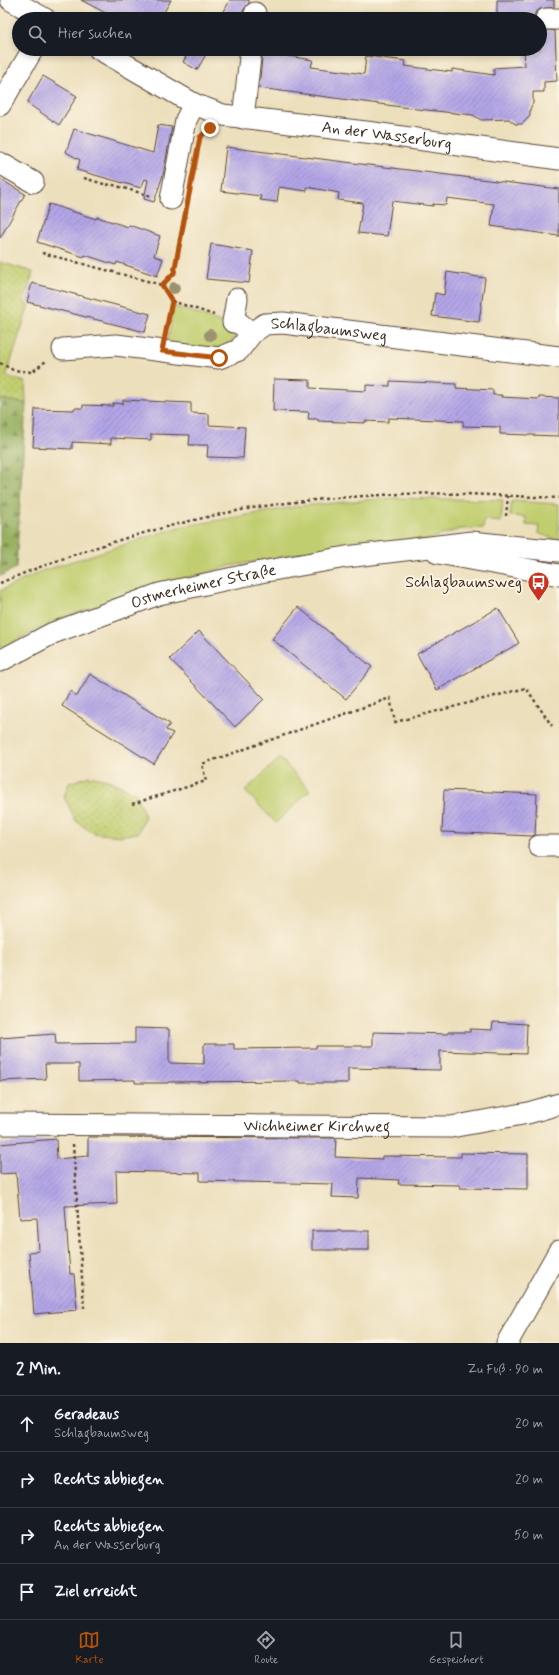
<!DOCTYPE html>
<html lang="de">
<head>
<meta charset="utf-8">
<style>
  :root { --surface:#171b24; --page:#242831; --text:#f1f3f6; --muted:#9ea1a6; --line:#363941; --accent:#b45309 }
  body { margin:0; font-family:Mynerve,sans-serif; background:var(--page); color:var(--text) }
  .stop { position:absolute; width:12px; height:12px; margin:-9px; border:3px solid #b45309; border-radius:50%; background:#fff }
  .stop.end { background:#b45309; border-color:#fff; box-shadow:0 1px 4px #0008 }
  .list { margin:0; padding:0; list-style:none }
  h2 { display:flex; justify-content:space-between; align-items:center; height:52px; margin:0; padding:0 16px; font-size:17px }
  h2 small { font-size:13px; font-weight:400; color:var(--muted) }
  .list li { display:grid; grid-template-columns:26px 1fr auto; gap:12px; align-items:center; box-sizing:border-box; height:56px; padding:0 16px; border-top:1px solid var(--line) }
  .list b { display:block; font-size:15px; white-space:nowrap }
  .list p { margin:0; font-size:13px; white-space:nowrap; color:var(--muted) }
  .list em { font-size:13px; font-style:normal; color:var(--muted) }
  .icon { flex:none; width:22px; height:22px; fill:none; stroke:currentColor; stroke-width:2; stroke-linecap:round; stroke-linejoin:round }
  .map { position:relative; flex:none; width:559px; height:1343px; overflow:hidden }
  .search { position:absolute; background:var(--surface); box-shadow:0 2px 6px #0003; left:12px; right:12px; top:12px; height:44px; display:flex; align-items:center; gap:10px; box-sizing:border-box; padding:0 14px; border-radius:22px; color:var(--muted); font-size:15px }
  .sheet { height:276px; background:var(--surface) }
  nav { display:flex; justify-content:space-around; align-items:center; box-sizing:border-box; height:56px; border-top:1px solid var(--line); background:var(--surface); font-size:11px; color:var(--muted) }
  nav a { display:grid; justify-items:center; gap:2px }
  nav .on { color:var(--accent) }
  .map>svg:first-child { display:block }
  .grass { fill:#c1ce70; stroke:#7e7c47 }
  .forest { fill:url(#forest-firs); stroke:#6a6e40 }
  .park { fill:url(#park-dots); stroke:#7e7c47 }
  .building { fill:url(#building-hatch) }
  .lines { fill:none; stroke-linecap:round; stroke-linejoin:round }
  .minor-casing { stroke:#564536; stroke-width:23 }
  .path { stroke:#564536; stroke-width:2.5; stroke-dasharray:3 3; stroke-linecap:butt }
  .minor { stroke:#fff; stroke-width:21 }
  .tree { fill:#9d9270 }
  .route { stroke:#b45309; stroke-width:5 }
  .labels { text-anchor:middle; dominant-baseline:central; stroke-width:3.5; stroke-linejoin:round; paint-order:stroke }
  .street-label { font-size:16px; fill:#3b2a1e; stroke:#fcf5e5 }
  .poi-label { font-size:16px; fill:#3b2a1e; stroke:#fcf5e5; text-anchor:end }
</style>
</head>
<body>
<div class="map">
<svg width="559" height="1343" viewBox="0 0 559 1343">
  <defs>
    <pattern id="forest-firs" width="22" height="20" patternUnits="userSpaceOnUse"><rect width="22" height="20" fill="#98b162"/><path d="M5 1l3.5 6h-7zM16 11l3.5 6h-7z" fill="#7d9050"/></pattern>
    <pattern id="park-dots" width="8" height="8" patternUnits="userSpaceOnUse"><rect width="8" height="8" fill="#c1ce70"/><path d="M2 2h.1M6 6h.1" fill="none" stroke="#a7b161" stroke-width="1.8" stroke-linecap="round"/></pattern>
    <pattern id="building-hatch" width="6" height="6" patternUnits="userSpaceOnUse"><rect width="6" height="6" fill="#b3a6e7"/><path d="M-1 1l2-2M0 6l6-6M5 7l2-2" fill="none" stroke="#9387bb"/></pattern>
  </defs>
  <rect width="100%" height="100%" fill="#fcf5e5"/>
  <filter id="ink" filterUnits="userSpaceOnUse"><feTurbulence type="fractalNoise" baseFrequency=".025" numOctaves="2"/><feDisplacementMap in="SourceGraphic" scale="8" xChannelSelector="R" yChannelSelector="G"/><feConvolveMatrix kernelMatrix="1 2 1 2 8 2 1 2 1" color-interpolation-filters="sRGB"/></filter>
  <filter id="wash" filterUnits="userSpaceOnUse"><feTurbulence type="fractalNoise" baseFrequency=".012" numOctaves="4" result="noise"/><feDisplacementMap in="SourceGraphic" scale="16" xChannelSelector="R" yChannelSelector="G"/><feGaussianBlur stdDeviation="0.9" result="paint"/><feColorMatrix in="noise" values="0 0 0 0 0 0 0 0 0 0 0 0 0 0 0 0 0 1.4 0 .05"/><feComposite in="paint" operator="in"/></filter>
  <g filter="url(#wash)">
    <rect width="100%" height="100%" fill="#ecdfbc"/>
    <g class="grass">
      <path d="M174 306 238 328C236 333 235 338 231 342 218 355 184 345 167 343Z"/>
      <path d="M389 498 503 500 501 522 484 520 483 528 460 529 427 540 301 553 230 566 151 588 68 616 0 648V591L42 571 179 527 300 506Z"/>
      <path d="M512 501 559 504V541L538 533 539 526 526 525V517L510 516Z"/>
      <path d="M280 758 310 790 276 823 245 791Z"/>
    </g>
    <path class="forest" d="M0 399 26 403 16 568 0 576Z"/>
    <g class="park">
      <path d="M0 262 33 272 24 303 29 305 6 376 25 382 26 403 0 399Z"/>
      <path d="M89 776 108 780 135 793 145 816 138 833 119 836 93 833 76 821 64 797 69 783Z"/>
    </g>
    <g id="blocks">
      <g class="building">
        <path d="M81 0H171L160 19H114L115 18Z"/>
        <path d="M230 0H249V3L243 11 242 19H220Z"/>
        <path d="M497 0H554V7L540 9 535 13 534 19H497Z"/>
        <path d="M540 29 555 31 557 81 544 82V92H533V103L530 109V116L522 124H515L509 119 481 120 473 115 417 109 259 88 263 49H289L288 56 313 60 311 67 364 74 366 56 406 61 405 66 452 72V69L494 75V68L525 66 524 49H540Z"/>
        <path d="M190 49H209L197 70 183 62Z"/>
        <path d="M43 76 77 96 59 125 27 103Z"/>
        <path d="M158 125 172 127 163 175 154 202 144 199 148 180 145 179 141 188 77 170 80 160 66 152 74 129 153 153Z"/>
        <path d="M226 147 559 189V236L491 226 494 204 447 198 446 205 433 204V206L392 201 387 236 358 233 363 203 338 200 339 193 307 187V191L279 187 277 202 260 200 261 196 221 191Z"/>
        <path d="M0 179 25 194 0 238Z"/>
        <path d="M49 204 96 219 97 217 128 227 129 225 160 236 154 256 163 259 157 276 117 262 116 265 85 255 84 257 37 242Z"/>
        <path d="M211 244 253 251 249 283 206 279Z"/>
        <path d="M447 272 485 278 479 322 432 316 435 293 444 295Z"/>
        <path d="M32 283 150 314 145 332 27 302Z"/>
        <path d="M274 379 310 380V388L366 391V385L390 386V381L456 384V388L493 390V395H502L501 397 539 399V397L559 398V436L500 434V427L463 426V421L389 418 388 422 365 421V423L318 421V419H308L309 412 273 411Z"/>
        <path d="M123 400 191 403V413L209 414V425L245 427 243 458 207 457 208 445H189L190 435 151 434V440L111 438V444L72 442V449L33 447 35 409 74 410V408H83V405L113 406V403L123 404Z"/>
        <path d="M298 607 372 667 346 699 272 639Z"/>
        <path d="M498 608 519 643 437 690 417 654Z"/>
        <path d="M199 631 264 699 235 727 170 659Z"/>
        <path d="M90 674 170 724 166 730 173 733 154 764 62 706 70 691 77 696Z"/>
        <path d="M444 790 537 794 535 835 532 836 442 832Z"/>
        <path d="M493 1022 527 1024 526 1054 440 1051V1070L348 1068V1083H300V1081L168 1082V1083H135V1080L79 1081V1064H45L46 1079 0 1081V1038L55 1034 56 1044 135 1043V1028L169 1029V1063L204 1064V1044H234V1049L316 1048V1046H373V1032L448 1034V1032H470V1029L492 1030Z"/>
        <path d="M88 1137 336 1138 335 1157 382 1159V1156L461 1157V1153L528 1154V1189L460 1188V1185L398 1184 399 1180 359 1178 358 1198 332 1197 333 1184 200 1181V1173L116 1171 117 1204 65 1206 70 1274H74L77 1310 34 1314 29 1252 39 1251 37 1218 20 1219 16 1173 0 1174V1144L56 1139 57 1159 88 1156Z"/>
        <rect x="312" y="1231" width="57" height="19"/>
      </g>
    </g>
  </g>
  <g filter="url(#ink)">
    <use href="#blocks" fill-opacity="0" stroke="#564536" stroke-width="1"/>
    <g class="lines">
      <defs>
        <g id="minor">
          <path d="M11 0 45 19"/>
          <path d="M254 19 255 13"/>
          <path d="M546 19H559"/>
          <path id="s1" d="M99 49 194 104 223 115 374 133 559 159"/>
          <path d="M0 105 33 49"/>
          <path d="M243 118 251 49"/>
          <path d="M0 163 33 182"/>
          <path d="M171 199 186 120 194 104"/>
          <path d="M237 299 233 322 239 323 252 333"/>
          <path id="s2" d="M63 349 116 345 219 358 239 350 252 333 265 324 283 323 559 357"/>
          <path d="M438 553 559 575"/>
          <path id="s3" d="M0 661 53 633 159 594 261 572 346 557 472 542 559 551"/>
          <path d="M539 846H559"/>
          <path id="s4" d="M0 1124 451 1127 528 1113 559 1104"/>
          <path d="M507 1343 559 1251"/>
        </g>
      </defs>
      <use href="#minor" class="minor-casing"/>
      <g class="path">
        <path d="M84 178 107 185 110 184 151 196"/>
        <path d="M42 253 162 285 174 273 185 215"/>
        <path d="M162 285 172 301 166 331"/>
        <path d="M172 301 214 315"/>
        <path d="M0 363 13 370 32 372 46 361"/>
        <path d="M506 516 508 496"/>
        <path d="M0 583C74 552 152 528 231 512 285 501 343 497 399 494 452 492 506 496 559 498"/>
        <path d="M132 804 206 781 202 764 390 698 395 722 526 688 552 726"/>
        <path d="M73 1144 84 1308"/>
      </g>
      <use href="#minor" class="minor"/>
    </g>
    <g class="tree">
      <circle cx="174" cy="288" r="6"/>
      <circle cx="210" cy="335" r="6"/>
    </g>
  </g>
  <g class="lines" filter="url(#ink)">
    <path class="route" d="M210 128 200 137 174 273 162 285 172 301 162 351 219 358"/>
  </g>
  <defs>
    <symbol id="bus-pin" viewBox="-11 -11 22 30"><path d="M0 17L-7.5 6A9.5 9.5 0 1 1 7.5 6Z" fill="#c8321e" stroke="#fcf5e5"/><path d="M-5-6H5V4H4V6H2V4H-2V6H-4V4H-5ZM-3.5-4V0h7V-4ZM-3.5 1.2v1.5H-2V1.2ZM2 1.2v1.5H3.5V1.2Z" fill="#fff"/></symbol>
  </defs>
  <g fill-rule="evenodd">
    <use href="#bus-pin" x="526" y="570" width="25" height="34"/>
  </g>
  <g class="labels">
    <g class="street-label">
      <text stroke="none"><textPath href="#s1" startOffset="306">An der Wasserburg</textPath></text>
      <text stroke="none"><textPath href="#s2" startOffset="280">Schlagbaumsweg</textPath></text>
      <text stroke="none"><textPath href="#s3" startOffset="218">Ostmerheimer Straße</textPath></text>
      <text stroke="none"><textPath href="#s4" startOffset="317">Wichheimer Kirchweg</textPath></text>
    </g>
    <g class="poi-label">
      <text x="522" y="582">Schlagbaumsweg</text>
    </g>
  </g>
</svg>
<div class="stop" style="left:219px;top:358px"></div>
<div class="stop end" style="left:210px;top:128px"></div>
<div class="search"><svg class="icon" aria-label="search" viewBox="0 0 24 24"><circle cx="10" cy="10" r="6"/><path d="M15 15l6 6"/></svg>Hier suchen</div>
</div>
<section class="sheet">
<h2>2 Min.<small>Zu Fuß · 90 m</small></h2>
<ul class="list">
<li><svg class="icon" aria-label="ahead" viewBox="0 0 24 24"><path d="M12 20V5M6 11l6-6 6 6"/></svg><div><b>Geradeaus</b><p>Schlagbaumsweg</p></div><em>20 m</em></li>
<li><svg class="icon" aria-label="right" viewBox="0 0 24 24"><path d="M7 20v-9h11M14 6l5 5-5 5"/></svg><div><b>Rechts abbiegen</b></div><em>20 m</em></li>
<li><svg class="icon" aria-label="right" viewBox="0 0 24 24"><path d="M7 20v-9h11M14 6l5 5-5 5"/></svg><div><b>Rechts abbiegen</b><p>An der Wasserburg</p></div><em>50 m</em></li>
<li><svg class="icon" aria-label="arrive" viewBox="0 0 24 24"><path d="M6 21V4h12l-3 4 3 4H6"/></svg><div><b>Ziel erreicht</b></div></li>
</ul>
</section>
<nav>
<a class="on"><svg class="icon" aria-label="map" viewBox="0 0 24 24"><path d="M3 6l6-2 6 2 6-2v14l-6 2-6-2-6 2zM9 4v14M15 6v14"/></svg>Karte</a>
<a><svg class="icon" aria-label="directions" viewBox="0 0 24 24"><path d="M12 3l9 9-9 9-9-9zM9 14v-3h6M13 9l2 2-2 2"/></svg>Route</a>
<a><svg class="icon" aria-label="saved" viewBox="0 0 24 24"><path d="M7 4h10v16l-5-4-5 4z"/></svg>Gespeichert</a>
</nav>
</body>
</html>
